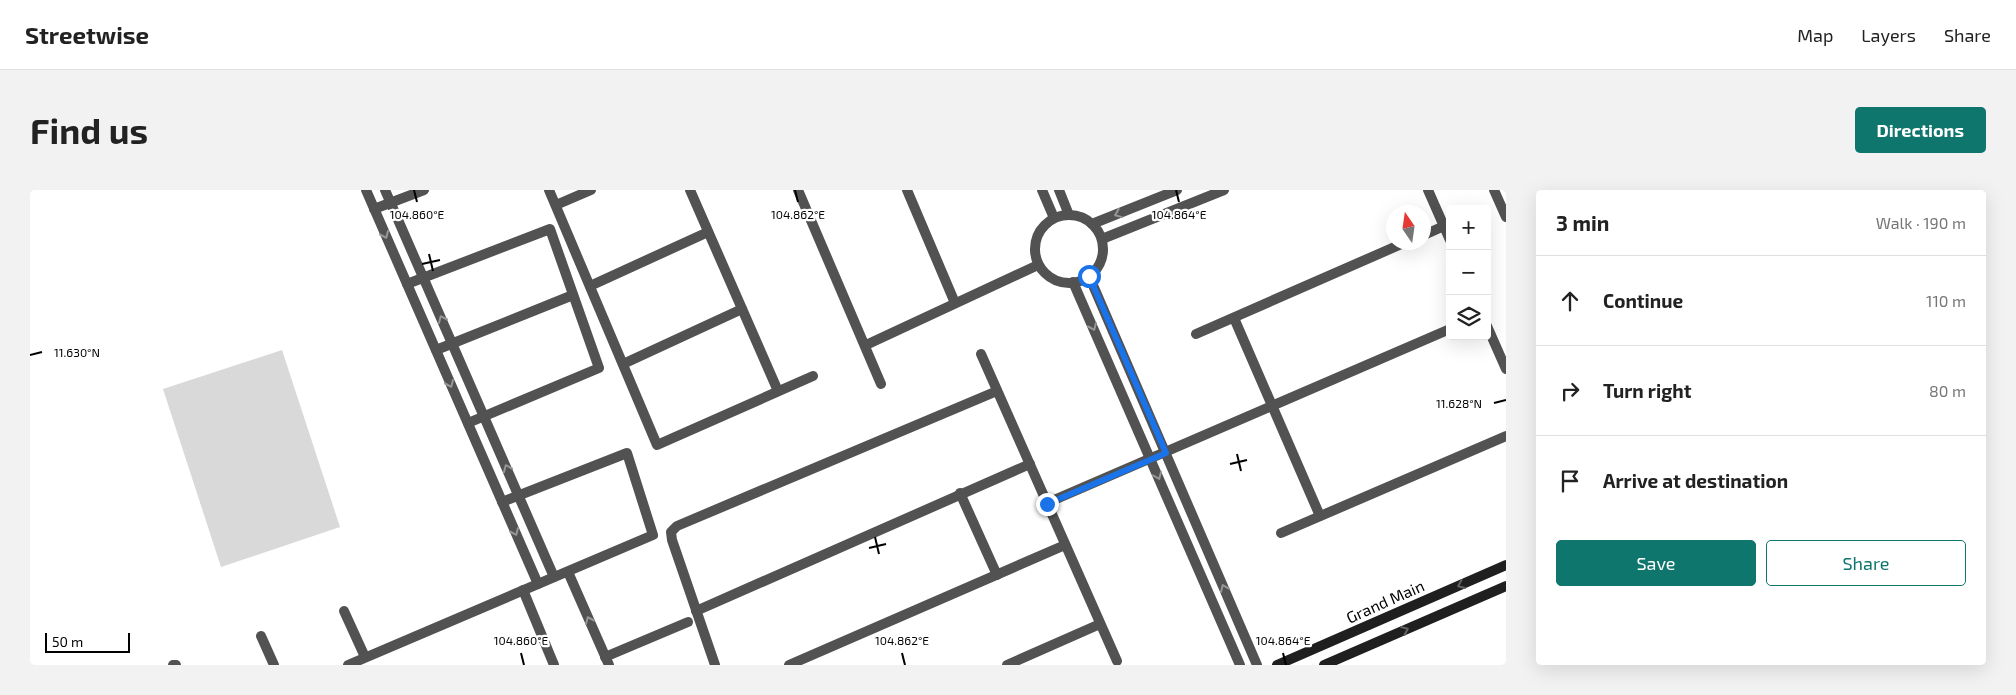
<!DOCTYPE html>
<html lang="en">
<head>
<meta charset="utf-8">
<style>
  :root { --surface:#fff; --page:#f2f2f2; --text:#222; --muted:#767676; --line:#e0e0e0; --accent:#0f766e }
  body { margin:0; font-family:"Exo 2",sans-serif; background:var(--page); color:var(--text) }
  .controls { position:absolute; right:15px; top:15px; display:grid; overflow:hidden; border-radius:5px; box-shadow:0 5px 20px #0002 }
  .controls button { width:45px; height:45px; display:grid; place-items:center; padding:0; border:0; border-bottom:1px solid var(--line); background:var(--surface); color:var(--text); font:25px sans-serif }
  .compass { position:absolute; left:1356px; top:15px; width:45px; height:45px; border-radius:50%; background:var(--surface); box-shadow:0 5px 20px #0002; rotate:347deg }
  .scale { position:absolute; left:15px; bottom:12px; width:85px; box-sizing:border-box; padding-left:5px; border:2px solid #000; border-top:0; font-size:14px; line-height:18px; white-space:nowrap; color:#000; -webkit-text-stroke:4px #fff; paint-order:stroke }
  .stop { position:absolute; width:15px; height:15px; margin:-11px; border:4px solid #1a73e8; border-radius:50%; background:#fff }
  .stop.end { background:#1a73e8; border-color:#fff; box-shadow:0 1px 5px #0008 }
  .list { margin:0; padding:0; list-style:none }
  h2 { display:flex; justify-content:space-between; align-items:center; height:65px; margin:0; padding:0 20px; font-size:21px }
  h2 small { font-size:16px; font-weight:400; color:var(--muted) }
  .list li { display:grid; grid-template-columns:32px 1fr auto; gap:15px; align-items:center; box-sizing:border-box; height:90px; padding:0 20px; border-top:1px solid var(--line) }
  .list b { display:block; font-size:19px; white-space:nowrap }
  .list em { font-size:16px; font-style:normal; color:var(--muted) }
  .actions { display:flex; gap:10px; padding:15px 20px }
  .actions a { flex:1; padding:11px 0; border:1px solid var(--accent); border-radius:5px; text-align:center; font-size:18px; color:var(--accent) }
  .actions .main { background:var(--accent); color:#fff }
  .icon { flex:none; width:28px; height:28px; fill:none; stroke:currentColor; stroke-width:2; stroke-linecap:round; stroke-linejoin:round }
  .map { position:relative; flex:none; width:1476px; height:475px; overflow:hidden; border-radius:5px }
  header { display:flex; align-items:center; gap:30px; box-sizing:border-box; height:70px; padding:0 25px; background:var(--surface); border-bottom:1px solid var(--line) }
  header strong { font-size:24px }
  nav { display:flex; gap:28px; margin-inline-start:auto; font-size:18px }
  .intro { display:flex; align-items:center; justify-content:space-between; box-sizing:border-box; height:120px; padding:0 30px }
  h1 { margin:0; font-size:35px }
  .button { padding:12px 22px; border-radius:5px; background:var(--accent); color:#fff; font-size:18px; font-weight:700 }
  main { display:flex; gap:30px; padding:0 30px }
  aside { flex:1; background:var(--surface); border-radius:5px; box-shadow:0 5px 20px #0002 }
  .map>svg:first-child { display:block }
  .green { fill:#d9d9d9 }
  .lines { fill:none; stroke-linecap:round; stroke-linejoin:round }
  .street { stroke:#525252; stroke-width:10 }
  .secondary { stroke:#1f1f1f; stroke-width:10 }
  .oneway { stroke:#979797 }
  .oneway2 { stroke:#626262 }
  .route { stroke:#1a73e8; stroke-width:6 }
  .ticks { fill:none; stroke:#000; stroke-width:2 }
  .labels { text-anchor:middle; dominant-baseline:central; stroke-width:4.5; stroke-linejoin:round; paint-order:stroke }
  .street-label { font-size:16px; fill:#000; stroke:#fff }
  .ticks-label { font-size:12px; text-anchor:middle; fill:#000; stroke:#fff; stroke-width:4.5; stroke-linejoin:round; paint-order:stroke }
</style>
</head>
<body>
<header>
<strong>Streetwise</strong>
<nav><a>Map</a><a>Layers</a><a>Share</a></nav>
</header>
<div class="intro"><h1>Find us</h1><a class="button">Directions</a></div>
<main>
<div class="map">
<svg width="1476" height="475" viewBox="0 0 1476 475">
  <rect width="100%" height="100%" fill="#fff"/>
  <path class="green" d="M252 160 310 337 191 377 133 199Z"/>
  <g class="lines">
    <g class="street">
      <path d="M336 0 508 394"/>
      <path d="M355 0 524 387"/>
      <path d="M519 0 627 255 783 186"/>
      <path d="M660 0 748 201"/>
      <path d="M768 0 851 194"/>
      <path d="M877 0 925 113"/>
      <path d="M1012 0 1024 28"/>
      <path d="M1029 0 1039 25"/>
      <path d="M1398 0 1420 50"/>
      <path d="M1464 0 1476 27"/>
      <path d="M526 15 561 0"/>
      <path d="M344 19 394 0"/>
      <circle cx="1039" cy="59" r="34"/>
      <path d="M1062 34 1147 0"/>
      <path d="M1394 45 1414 36"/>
      <path d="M1072 49 1194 0"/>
      <path d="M1059 86 1227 475"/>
      <path d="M1043 92 1210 475"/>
      <path d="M377 94 520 39 569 178 438 233"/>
      <path d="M560 96 678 42"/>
      <path d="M1204 128 1290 326"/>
      <path d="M1457 136 1476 179"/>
      <path d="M1166 144 1376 52"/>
      <path d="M836 155 1008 75"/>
      <path d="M406 160 543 105"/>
      <path d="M951 164 1087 471"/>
      <path d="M593 174 712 119"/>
      <path d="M930 303 967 385"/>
      <path d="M1017 313 1420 139"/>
      <path d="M1251 343 1476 246"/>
      <path d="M538 382 579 475"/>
      <path d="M493 400 524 475"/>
      <path d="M314 421 335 467"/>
      <path d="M666 421 1000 274"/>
      <path d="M231 446 244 475"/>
      <path d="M575 467 658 432"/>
      <path d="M143 475H146"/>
      <path d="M318 475 623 345 597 263 472 312"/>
      <path d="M685 475 642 350 641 342 647 336 967 201"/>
      <path d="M759 475 1035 355"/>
      <path d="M977 475 1070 434"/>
    </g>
    <g class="secondary">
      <path d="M1247 475 1476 375"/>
      <path d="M1294 475 1476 396"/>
    </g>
  </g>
  <defs><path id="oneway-chevron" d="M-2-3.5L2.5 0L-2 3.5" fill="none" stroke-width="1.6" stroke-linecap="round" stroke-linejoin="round" transform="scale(1.25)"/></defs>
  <g class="oneway">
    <use href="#oneway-chevron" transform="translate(1088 24) rotate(158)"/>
    <use href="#oneway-chevron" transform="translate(355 45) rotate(66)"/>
    <use href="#oneway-chevron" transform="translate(412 129) rotate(-114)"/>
    <use href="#oneway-chevron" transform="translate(1063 137) rotate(66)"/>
    <use href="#oneway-chevron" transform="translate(420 194) rotate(66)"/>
    <use href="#oneway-chevron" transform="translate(477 278) rotate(-114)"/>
    <use href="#oneway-chevron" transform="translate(1128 286) rotate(67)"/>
    <use href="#oneway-chevron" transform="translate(485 342) rotate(66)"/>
    <use href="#oneway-chevron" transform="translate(1194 398) rotate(-113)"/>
    <use href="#oneway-chevron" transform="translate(559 430) rotate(-114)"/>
  </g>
  <g class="oneway2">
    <use href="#oneway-chevron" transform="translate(1431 395) rotate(156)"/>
    <use href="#oneway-chevron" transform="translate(1375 440) rotate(-24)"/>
  </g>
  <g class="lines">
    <path class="route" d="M1017 314 1136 263 1059 86"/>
  </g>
  <path class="ticks" d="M384 0 387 12M765 0 768 12M1146 0 1149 12M399 64 403 81M392 74 410 70M0 165 12 162M1464 213 1476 210M1207 264 1211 281M1200 274 1217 270M845 347 849 364M839 358 856 354M491 463 494 475M872 463 875 475M1253 463 1256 475"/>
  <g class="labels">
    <g class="street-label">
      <text transform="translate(1355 411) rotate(-24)">Grand Main</text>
    </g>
  </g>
  <g class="ticks-label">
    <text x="387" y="29">104.860°E</text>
    <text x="768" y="29">104.862°E</text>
    <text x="1149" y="29">104.864°E</text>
    <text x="47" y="167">11.630°N</text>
    <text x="1429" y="218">11.628°N</text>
    <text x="491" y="455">104.860°E</text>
    <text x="872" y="455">104.862°E</text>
    <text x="1253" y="455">104.864°E</text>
  </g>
</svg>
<div class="controls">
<button>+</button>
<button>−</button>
<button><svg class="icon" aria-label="layers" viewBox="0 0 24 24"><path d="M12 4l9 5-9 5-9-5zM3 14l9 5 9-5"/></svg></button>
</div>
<svg class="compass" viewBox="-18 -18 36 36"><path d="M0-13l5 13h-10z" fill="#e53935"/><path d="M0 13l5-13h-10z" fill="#767676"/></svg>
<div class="scale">50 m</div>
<div class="stop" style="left:1059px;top:86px"></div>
<div class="stop end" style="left:1017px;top:314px"></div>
</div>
<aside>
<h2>3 min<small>Walk · 190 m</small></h2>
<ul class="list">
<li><svg class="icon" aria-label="ahead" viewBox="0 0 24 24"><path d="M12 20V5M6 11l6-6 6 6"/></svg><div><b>Continue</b></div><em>110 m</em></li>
<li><svg class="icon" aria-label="right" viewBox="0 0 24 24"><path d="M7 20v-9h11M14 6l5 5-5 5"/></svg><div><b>Turn right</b></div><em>80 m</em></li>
<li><svg class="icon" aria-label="arrive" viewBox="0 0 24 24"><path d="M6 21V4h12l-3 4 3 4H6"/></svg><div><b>Arrive at destination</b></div></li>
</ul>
<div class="actions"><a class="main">Save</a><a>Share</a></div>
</aside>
</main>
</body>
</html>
